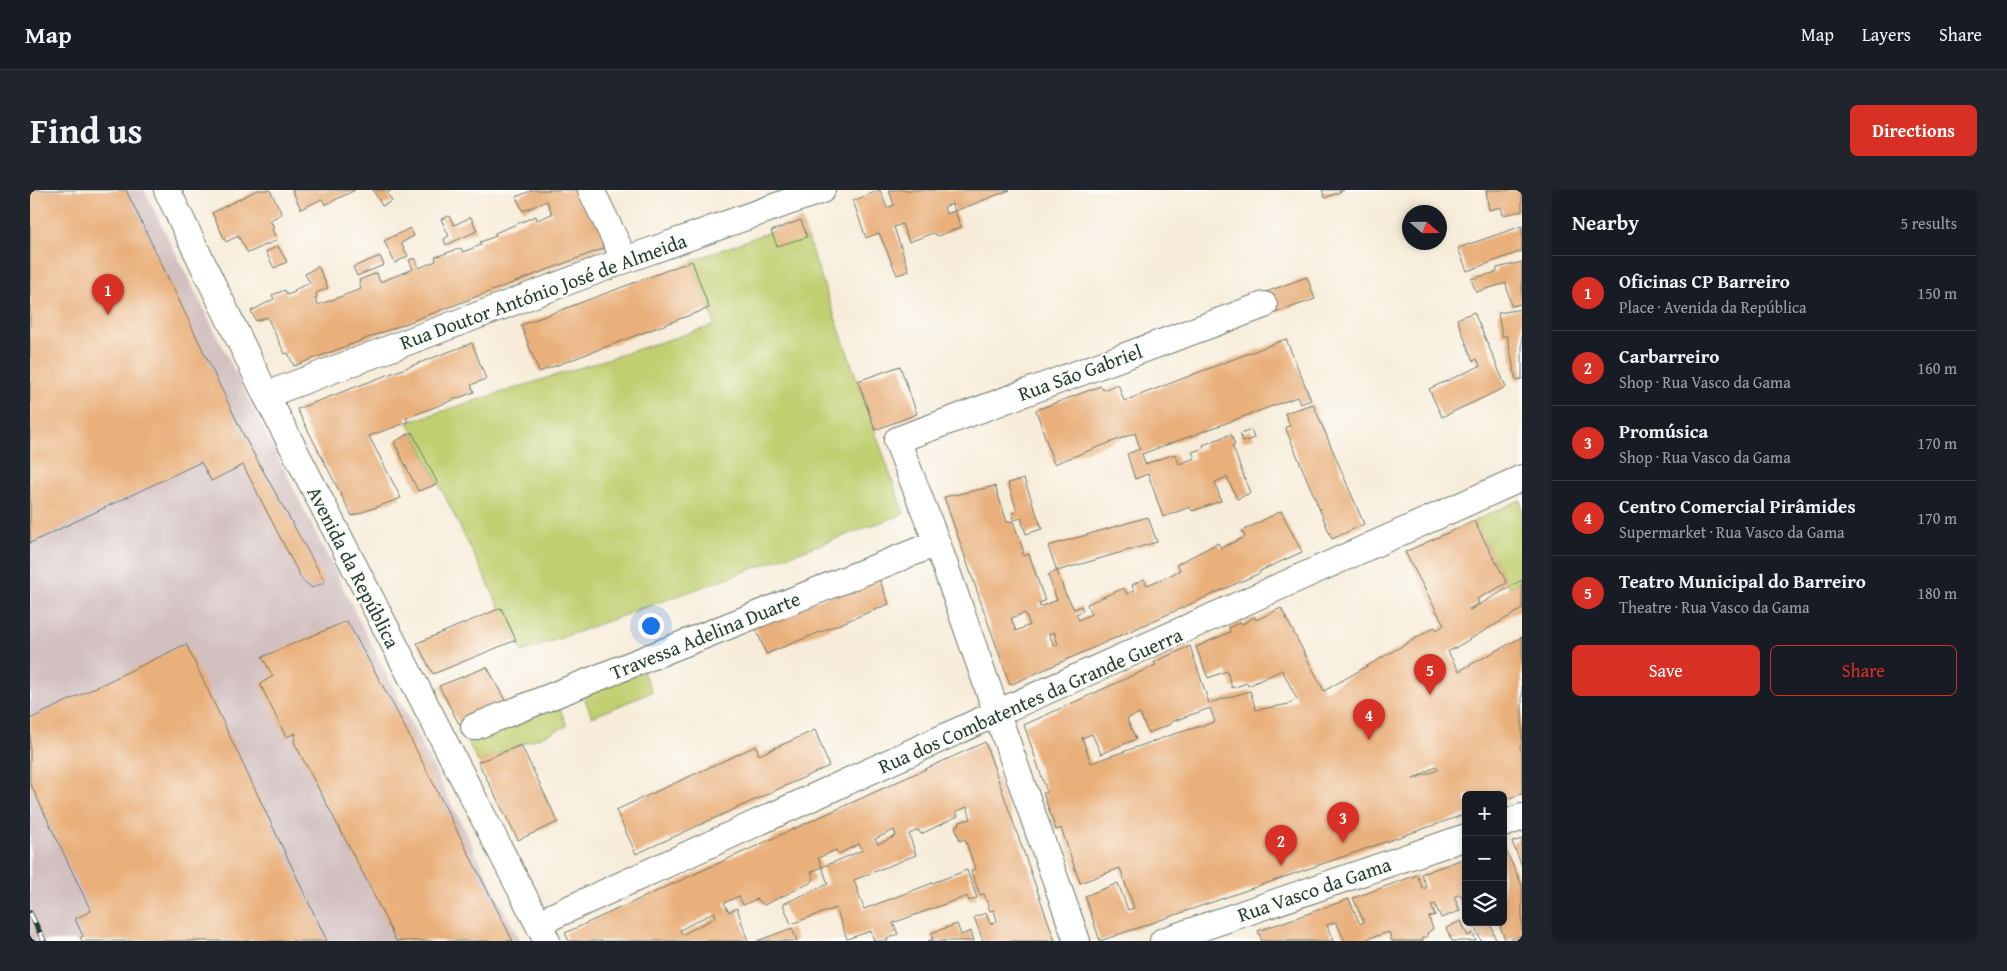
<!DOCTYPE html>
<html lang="en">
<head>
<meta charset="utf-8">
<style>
  :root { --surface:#171b24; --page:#20242c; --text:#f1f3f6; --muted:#9ea1a6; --line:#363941; --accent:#d93025 }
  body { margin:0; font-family:"Gentium Book Plus",serif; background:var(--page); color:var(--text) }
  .controls { position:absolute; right:15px; bottom:15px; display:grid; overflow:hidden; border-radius:8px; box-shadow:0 2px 8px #0003 }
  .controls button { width:45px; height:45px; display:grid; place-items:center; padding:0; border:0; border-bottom:1px solid var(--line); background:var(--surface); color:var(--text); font:25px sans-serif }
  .compass { position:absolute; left:1372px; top:15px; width:45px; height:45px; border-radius:50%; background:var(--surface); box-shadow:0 2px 8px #0003; rotate:110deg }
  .you { position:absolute; left:620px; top:435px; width:18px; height:18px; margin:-12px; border:4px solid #fff; border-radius:50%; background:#1a73e8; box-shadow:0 0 0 8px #1a73e833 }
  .badge { display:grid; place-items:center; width:32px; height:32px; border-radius:50%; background:var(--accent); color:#fff; font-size:16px; font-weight:700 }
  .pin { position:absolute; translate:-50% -41px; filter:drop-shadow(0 1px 2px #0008) }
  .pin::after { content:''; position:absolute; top:26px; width:18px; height:15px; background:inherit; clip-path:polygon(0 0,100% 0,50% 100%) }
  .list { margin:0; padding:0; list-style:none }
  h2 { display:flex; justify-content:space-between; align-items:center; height:65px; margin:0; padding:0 20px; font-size:21px }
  h2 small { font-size:16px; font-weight:400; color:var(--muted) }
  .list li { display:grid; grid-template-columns:32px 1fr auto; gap:15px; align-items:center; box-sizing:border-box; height:75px; padding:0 20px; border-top:1px solid var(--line) }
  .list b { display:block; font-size:19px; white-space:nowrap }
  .list p { margin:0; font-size:16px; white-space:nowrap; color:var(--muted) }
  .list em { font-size:16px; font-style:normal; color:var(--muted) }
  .actions { display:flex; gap:10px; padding:15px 20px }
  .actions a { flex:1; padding:11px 0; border:1px solid var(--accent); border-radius:8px; text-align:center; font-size:18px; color:var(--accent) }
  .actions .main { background:var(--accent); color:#fff }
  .icon { flex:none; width:28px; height:28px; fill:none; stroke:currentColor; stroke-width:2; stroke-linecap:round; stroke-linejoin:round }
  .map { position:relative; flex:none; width:1492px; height:751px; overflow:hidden; border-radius:8px }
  header { display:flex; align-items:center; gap:30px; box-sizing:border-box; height:70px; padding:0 25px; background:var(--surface); border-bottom:1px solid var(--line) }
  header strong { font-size:24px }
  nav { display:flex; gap:28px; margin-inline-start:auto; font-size:18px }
  .intro { display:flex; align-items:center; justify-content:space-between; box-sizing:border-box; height:120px; padding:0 30px }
  h1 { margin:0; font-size:35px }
  .button { padding:12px 22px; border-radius:8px; background:var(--accent); color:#fff; font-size:18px; font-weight:700 }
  main { display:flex; gap:30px; padding:0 30px }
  aside { flex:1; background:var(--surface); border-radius:8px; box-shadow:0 2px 8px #0003 }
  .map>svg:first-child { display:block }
  .industrial { fill:#d2bfc0 }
  .green { fill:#c1cf71; stroke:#708652 }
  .building { fill:#e9b07c; fill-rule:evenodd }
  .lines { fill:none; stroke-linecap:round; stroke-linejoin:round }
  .street-casing { stroke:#6b7a6e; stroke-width:28 }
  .street { stroke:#fff; stroke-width:26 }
  .rail-casing { stroke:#1f3d34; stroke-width:5.5 }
  .rail { stroke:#fdfcf7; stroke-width:4; stroke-dasharray:11; stroke-linecap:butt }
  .labels { text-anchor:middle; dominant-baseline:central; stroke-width:4.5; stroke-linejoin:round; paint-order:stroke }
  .street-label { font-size:20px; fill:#1f3d34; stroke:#fdfcf7 }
</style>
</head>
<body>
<header>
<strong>Map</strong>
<nav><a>Map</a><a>Layers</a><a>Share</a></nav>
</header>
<div class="intro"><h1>Find us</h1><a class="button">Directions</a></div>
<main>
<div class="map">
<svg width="1492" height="751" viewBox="0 0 1492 751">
  <rect width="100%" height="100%" fill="#fdfcf7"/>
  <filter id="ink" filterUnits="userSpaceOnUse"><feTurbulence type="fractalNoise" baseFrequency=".02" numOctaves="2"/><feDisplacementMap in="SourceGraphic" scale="10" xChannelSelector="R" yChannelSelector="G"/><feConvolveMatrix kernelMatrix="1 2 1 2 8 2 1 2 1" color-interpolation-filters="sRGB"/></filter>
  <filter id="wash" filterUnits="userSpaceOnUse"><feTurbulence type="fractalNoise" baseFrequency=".0096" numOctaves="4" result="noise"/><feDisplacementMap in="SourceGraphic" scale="20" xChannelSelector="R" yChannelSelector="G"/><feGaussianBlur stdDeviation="1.12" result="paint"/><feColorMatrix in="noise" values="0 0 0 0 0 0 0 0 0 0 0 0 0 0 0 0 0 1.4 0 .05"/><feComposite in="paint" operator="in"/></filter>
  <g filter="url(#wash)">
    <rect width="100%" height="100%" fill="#f7ecd9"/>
    <path class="industrial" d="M0 0H114L490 751H0Z"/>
    <g class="green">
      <path d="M771 30 874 324 492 462 378 232 685 135 662 71Z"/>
      <path d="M1490 310 1492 317V390L1479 397 1444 331Z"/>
      <path d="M613 481 622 502 562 527 553 505Z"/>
      <path d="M527 512 537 536 448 572 437 550Z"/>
    </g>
    <g id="blocks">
      <g class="building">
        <path d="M0 0H96L216 250 295 392 282 398 272 390 213 275 181 291 171 272 0 353Z"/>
        <path d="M227 0H240L252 24 240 30 244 38 242 39 247 50 218 63 208 46 196 52 182 23Z"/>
        <path d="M262 0H325L295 15 292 9 271 19Z"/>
        <path d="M343 0H362L357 3 362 11 352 16Z"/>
        <path d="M503 0H552L580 56 264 176 258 163 255 164 237 127 226 131 221 121 244 109 242 105 255 100 257 105 265 102 264 100 280 93 275 84 288 76 298 98 286 103 287 107 285 108 288 115 331 99 329 90 347 83 350 92 383 79 379 70 385 68 389 78 406 71 405 67 431 58 433 62 451 55 450 52 466 46 465 43 506 26 507 30 522 24 517 11 493 21 486 7Z"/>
        <path d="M850 0 857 18 864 15 859 0H980L925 21 922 14 914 17 916 24 925 21 931 37 908 46 903 43 879 52 872 34 864 37 879 81 867 85 849 43 836 48 823 11Z"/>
        <path d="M1292 0H1314L1295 8Z"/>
        <path d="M1456 0H1492V21L1473 25 1471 17 1459 20Z"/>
        <path d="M419 26 424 35 441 27 447 41 416 55 414 49 419 46 411 29Z"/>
        <path d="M771 30 777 47 747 56 741 41Z"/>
        <path d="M1492 36V61L1437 81 1428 58Z"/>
        <path d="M380 38 384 46 371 53 378 66 365 73 354 51Z"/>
        <path d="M248 56 257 72 244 78 236 62Z"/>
        <path d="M350 66 354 75 327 86 323 77Z"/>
        <path d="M662 71 679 118 509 182 491 135Z"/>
        <path d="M1492 72V114L1481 116 1476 93 1446 102 1441 89 1467 82V78Z"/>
        <path d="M1277 87 1285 109 1245 123 1236 102Z"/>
        <path d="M1492 119V189L1486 190 1477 146H1472L1468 123Z"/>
        <path d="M1444 122 1476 197 1412 227 1399 199 1450 176 1447 169 1443 171 1427 129Z"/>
        <path d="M1256 149 1281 210 1270 214 1267 207 1112 264 1115 274 1145 264 1149 274 1165 268 1162 262 1174 258 1173 255 1201 244 1205 255H1202L1220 303 1207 309 1197 287 1185 292 1191 311 1162 321 1160 317 1133 327 1118 284 1105 289 1097 264 1110 259 1105 243 1024 274 1006 220 1071 196 1073 200 1088 194 1094 211Z"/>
        <path d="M442 153 456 189 441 195 444 202 376 228 378 232 339 246 371 308 322 326 267 219Z"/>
        <path d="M870 176 887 224 845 240 828 191Z"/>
        <path d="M1283 214 1334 334 1302 349 1255 237 1260 236 1255 223Z"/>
        <path d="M1221 240 1224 248 1213 252 1210 244Z"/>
        <path d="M382 242 408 294 388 301 364 252Z"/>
        <path d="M994 289 1012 339 996 344 991 328 984 330 982 323 987 321 978 293Z"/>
        <path d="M965 296 977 332 983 331 994 363H992L993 366 999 364 1015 411 1009 413 1010 417 1027 410 1018 385 1027 381 1036 406H1037L1044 419 1051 416 1053 421 1046 424 1049 430 1061 424 1057 414 1094 398 1097 404 1104 401 1102 395 1114 389 1117 395 1139 386 1150 380 1147 374 1188 353 1191 358 1215 347 1212 341 1251 321 1272 362 1230 381V383L980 495 914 307ZM995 423 1000 435 986 441 981 428ZM1024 442 1028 454 1024 456 1019 444Z"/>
        <path d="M1118 327 1127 352 1027 381 1018 356Z"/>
        <path d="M1444 331 1477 393 1447 409 1449 413 1439 419 1440 420 1492 390V419L1418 462 1429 481 1492 447V555L1490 556 1492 563V604L1473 610V605H1436V624L1070 751 1055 706 1088 693 1098 720 1104 718 1090 678 1050 693 1031 638 1026 640 1013 603 1017 602 994 535 1126 475 1124 472 1160 456 1179 513 1220 501 1226 520 1259 514 1267 509 1252 480 1218 496 1217 493 1202 498 1197 481 1178 488 1166 457 1200 442 1199 438 1210 432 1212 434 1225 427 1226 430 1251 418 1294 501 1405 437 1407 440 1414 435 1375 362ZM1180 518 1185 532 1144 544 1061 573 1052 548 1062 544 1071 564 1106 549 1097 529 1107 524H1110L1118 543 1141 534V532ZM1406 576 1408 580 1383 589 1401 579Z"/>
        <path d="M848 386 859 414 736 464 725 436Z"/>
        <path d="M471 418 486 450 403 484 387 453Z"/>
        <path d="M317 431 366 520 483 751H366L338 693 264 552 266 543 256 547 230 494 243 486 232 467Z"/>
        <path d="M156 454 297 751H52L50 748 53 746 45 729 61 721 0 593V529Z"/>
        <path d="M457 477 477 514 429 534 409 496Z"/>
        <path d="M785 540 799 576 606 664 586 620 726 556 729 565Z"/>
        <path d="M955 552 1025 751H953L944 727 956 723 960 734 967 731 964 720 960 721 954 704 950 705 941 681 945 679 935 649 930 651 925 636 930 634 929 632 941 629 937 617 926 622 928 626 891 644 888 640 879 644 886 665 824 690 834 719 937 680 947 708 939 711 937 706 863 733 868 744 857 749 858 751H844L841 741 817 749 806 718 761 734 753 714 798 694 792 677 781 682 784 688 782 692 734 715 727 709 713 715 709 706 694 713 699 722 707 718 718 751H539L535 743ZM864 640 866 646 848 654 845 649ZM829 654 833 660 792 677 788 668 806 660 808 664ZM684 722 686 727 652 745 650 740Z"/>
        <path d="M491 555 528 632 488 650 448 572Z"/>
        <path d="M1492 649V676L1482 652Z"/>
        <path d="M1473 654 1492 695V751L1490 746 1476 751 1468 732H1473Z"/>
        <path d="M1436 668V718L1430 704 1424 707 1430 721 1411 728 1405 714 1401 715 1405 725 1399 727 1403 739 1397 743 1398 746 1392 748 1393 751H1362L1359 742 1337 749 1338 751H1315L1306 732 1297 735 1303 751H1232L1228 741 1319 709 1330 734 1334 732 1323 708 1387 685 1393 699 1397 697 1391 684Z"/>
        <path d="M1431 731 1438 746 1443 743 1446 751H1422L1416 738Z"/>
        <path d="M1442 732H1460L1466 751H1451Z"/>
        <path d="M927 734 931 745 941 741 944 751H898L903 749 901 743Z"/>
        <path d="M762 738 767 751H727Z"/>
      </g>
    </g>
  </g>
  <g filter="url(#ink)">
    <use href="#blocks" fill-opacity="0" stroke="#6b7a6e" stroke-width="1"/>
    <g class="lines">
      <defs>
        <g id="street">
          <path d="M137 0 236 205 517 751"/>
          <path d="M561 0 595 70"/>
          <path d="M236 205 595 70 792 0"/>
          <path d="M444 537 907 353"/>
          <path d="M1473 634 1492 627"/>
          <path d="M508 733 967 523 1492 288"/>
          <path d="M1047 751 907 353 867 250 1234 115"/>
          <path d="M1133 751 1436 647"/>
        </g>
      </defs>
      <use href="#street" class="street-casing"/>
      <use href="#street" class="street"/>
      <defs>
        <path id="rail" d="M0 723 14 751"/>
      </defs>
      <use href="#rail" class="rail-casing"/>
      <use href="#rail" class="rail"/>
    </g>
  </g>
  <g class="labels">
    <g class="street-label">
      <text transform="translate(513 101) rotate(-20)">Rua Doutor António José de Almeida</text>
      <text transform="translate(1050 182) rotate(-20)">Rua São Gabriel</text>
      <text transform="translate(324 377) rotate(63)">Avenida da República</text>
      <text transform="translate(675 445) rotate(-22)">Travessa Adelina Duarte</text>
      <text transform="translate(1000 510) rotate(-24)">Rua dos Combatentes da Grande Guerra</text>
      <text transform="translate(1284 699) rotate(-19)">Rua Vasco da Gama</text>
    </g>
  </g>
</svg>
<div class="controls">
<button>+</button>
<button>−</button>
<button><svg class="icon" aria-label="layers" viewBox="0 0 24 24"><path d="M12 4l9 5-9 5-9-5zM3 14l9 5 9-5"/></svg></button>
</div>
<svg class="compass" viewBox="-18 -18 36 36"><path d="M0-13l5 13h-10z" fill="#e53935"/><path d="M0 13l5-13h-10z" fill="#9ea1a6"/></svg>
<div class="you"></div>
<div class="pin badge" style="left:78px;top:125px">1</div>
<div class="pin badge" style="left:1251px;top:676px">2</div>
<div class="pin badge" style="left:1313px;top:653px">3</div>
<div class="pin badge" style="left:1339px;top:550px">4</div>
<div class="pin badge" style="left:1400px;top:505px">5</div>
</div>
<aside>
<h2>Nearby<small>5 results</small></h2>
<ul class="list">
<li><span class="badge">1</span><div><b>Oficinas CP Barreiro</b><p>Place · Avenida da República</p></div><em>150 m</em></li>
<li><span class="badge">2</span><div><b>Carbarreiro</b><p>Shop · Rua Vasco da Gama</p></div><em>160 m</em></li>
<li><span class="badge">3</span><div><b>Promúsica</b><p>Shop · Rua Vasco da Gama</p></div><em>170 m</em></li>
<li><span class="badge">4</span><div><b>Centro Comercial Pirâmides</b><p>Supermarket · Rua Vasco da Gama</p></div><em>170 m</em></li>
<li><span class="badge">5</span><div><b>Teatro Municipal do Barreiro</b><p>Theatre · Rua Vasco da Gama</p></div><em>180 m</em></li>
</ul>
<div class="actions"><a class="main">Save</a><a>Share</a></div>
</aside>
</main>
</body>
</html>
